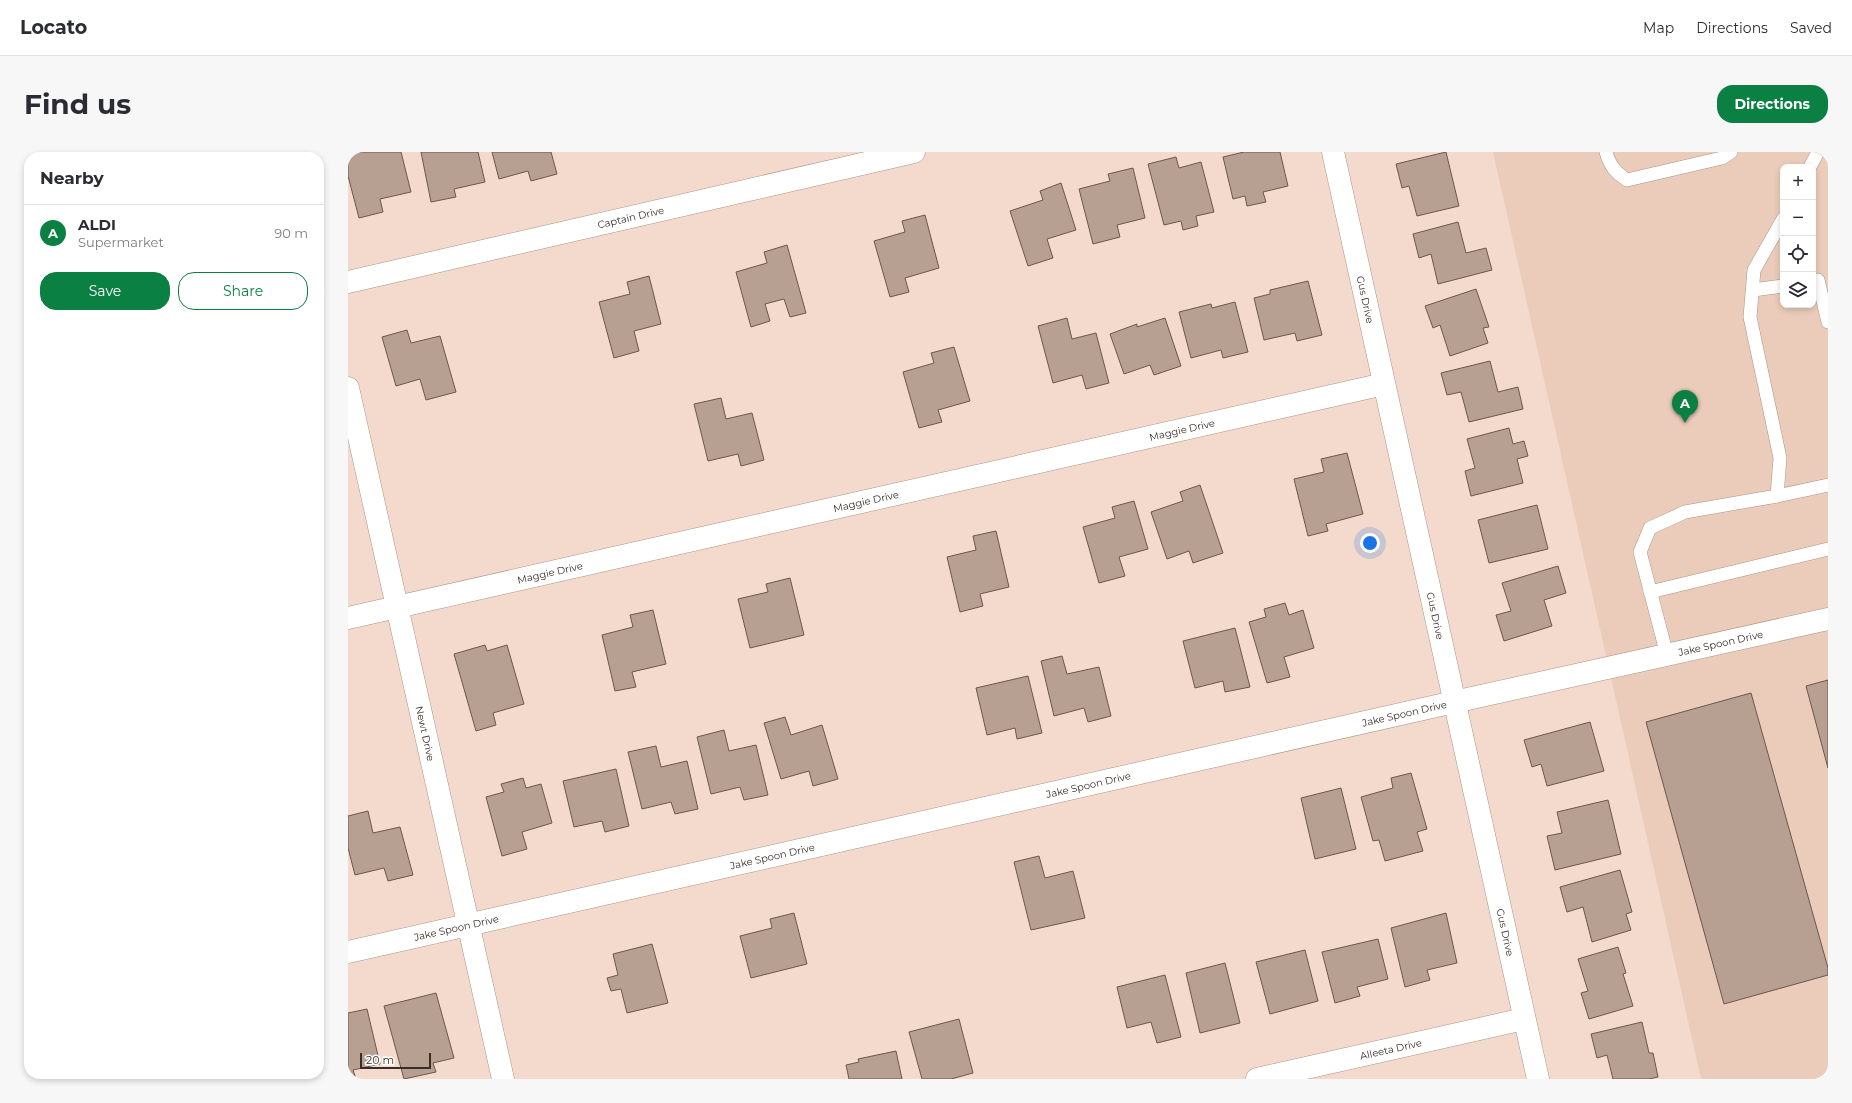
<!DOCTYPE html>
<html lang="en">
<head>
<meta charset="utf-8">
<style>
  :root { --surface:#fff; --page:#f7f7f7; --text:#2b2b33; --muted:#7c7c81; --line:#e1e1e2; --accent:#0b8043 }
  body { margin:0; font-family:Montserrat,sans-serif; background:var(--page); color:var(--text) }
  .controls { position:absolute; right:12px; top:12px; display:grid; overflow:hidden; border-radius:8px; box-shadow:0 2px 6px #0003 }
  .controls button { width:36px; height:36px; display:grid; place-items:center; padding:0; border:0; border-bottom:1px solid var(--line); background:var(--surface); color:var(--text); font:20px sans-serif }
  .scale { position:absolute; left:12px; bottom:10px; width:71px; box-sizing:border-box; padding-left:4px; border:2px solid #372e29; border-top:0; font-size:11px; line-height:14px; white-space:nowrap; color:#372e29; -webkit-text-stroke:3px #fff; paint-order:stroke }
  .you { position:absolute; left:1022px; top:391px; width:14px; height:14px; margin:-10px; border:3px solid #fff; border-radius:50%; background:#1a73e8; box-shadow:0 0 0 6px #1a73e833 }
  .badge { display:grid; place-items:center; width:26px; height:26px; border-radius:50%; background:var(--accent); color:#fff; font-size:13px; font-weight:700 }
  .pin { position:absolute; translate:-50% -33px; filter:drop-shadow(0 1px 2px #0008) }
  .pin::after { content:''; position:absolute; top:21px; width:14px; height:12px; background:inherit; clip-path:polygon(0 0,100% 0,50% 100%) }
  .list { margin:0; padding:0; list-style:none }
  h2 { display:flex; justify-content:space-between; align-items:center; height:52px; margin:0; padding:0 16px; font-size:17px }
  h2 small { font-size:13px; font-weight:400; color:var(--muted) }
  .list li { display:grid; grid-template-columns:26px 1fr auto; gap:12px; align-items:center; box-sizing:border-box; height:56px; padding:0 16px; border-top:1px solid var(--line) }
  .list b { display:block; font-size:15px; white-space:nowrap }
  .list p { margin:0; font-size:13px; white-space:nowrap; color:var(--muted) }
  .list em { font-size:13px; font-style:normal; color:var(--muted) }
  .actions { display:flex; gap:8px; padding:12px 16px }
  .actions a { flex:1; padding:9px 0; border:1px solid var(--accent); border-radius:16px; text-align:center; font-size:14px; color:var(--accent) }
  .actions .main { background:var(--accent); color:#fff }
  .icon { flex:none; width:22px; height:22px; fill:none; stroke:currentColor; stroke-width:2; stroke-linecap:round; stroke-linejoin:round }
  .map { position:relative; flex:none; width:1480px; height:927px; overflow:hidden; border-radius:16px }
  header { display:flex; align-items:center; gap:24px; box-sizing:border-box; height:56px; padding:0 20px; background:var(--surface); border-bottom:1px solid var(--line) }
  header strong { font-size:19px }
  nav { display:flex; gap:22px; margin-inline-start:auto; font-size:14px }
  .intro { display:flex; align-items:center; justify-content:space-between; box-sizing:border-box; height:96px; padding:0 24px }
  h1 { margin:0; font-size:28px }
  .button { padding:10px 18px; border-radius:16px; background:var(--accent); color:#fff; font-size:14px; font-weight:700 }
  main { display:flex; gap:24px; padding:0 24px }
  aside { flex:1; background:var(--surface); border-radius:16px; box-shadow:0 2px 6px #0003 }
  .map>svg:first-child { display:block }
  .built { fill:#ebccba; fill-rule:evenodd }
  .building { fill:#b79f92; stroke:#6c574b }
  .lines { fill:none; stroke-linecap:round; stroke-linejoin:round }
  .lane-casing { stroke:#ac9487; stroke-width:14 }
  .street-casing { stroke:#ac9487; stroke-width:23 }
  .lane { stroke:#fff; stroke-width:13 }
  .street { stroke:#fff; stroke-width:22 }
  .labels { text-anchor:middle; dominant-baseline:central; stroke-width:4; stroke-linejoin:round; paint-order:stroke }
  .street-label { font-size:10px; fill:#372e29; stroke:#fff }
</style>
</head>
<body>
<header>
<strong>Locato</strong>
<nav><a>Map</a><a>Directions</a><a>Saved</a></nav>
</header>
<div class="intro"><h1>Find us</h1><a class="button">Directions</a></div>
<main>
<aside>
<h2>Nearby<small></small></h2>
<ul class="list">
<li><span class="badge">A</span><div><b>ALDI</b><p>Supermarket</p></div><em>90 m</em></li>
</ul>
<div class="actions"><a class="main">Save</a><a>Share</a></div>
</aside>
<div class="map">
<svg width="1480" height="927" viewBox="0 0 1480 927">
  <rect width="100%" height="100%" fill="#f4dacc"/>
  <path class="built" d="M1145 0H1480V927H1353ZM1435 15H1465V153H1435Z"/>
  <g class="building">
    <path d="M0 0H53L63 40 32 47 35 60 11 66 0 24Z"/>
    <path d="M73 0H130L137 30 106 37 108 45 83 50Z"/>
    <path d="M144 0H203L209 22 183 29 180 19 151 27Z"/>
    <path d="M896 0H932L940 34 915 40 918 50 899 54 897 44 885 47 875 5Z"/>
    <path d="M1098 0 1111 54 1069 64 1061 34 1054 36 1048 12Z"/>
    <path d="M828 5 831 16 853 10 866 60 848 64 850 74 835 78 833 69 816 73 800 12Z"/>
    <path d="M785 16 797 66 769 73 772 85 745 92 731 37 762 29 760 22Z"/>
    <path d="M713 31 728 78 699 87 705 106 680 114 662 59 695 48 692 39Z"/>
    <path d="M577 63 591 116 557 126 561 140 542 145 526 89 557 80 554 69Z"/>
    <path d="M1110 70 1118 101 1138 96 1144 118 1090 132 1083 102 1071 106 1065 82Z"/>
    <path d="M439 93 458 161 442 165 436 147 417 152 422 169 403 175 388 120 419 111 416 100Z"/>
    <path d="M301 124 313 172 286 179 291 199 266 206 251 150 282 142 279 130Z"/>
    <path d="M960 129 974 183 949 189 947 181 916 188 906 146 922 142V138Z"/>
    <path d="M1128 137 1141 175 1135 176 1140 191 1102 204 1092 173 1085 176 1077 154Z"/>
    <path d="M887 150 900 200 875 206 873 198 843 206 831 160 863 152 864 156Z"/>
    <path d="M719 166 724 187 748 181 761 231 738 237 734 223 705 231 690 174Z"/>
    <path d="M817 166 833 214 806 223 802 213 776 222 762 182 789 172V175Z"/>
    <path d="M59 178 63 191 92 184 108 240 78 248 72 227 48 234 34 185Z"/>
    <path d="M606 195 622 249 590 258 594 270 571 276 555 220 586 211 583 201Z"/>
    <path d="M1142 209 1150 240 1170 235 1175 257 1121 270 1113 240 1099 243 1093 221Z"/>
    <path d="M373 246 378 267 404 261 416 308 393 314 390 302 360 309 346 252Z"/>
    <path d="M1161 276 1165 292 1176 289 1180 304 1169 307 1175 331 1123 344 1117 319 1127 316 1119 287Z"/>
    <path d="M999 301 1015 362 978 372 980 379 960 384 946 327 976 320 973 307Z"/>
    <path d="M852 333 875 401 845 411 841 399 819 407 803 360 835 349 832 340Z"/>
    <path d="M786 349 800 397 771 405 777 424 751 431 735 375 767 366 764 355Z"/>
    <path d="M1189 353 1200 397 1141 411 1130 368Z"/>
    <path d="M648 379 661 435 632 442 635 454 612 460 599 405 628 398 625 384Z"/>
    <path d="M1210 414 1218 441 1196 448 1204 474 1156 489 1148 463 1163 459 1154 431Z"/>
    <path d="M442 426 456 483 402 496 390 447 420 440 418 432Z"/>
    <path d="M937 451 941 463 955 458 966 496 936 505 942 525 919 531 901 470 918 465 916 457Z"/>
    <path d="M305 458 318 512 284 520 288 535 267 539 254 483 285 475 282 463Z"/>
    <path d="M887 476 902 535 877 540 875 529 847 536 835 489Z"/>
    <path d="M137 493 139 499 159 493 176 552 145 561 148 573 128 579 106 502Z"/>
    <path d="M714 504 719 522 751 515 763 564 740 570 736 556 706 564 693 509Z"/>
    <path d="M680 524 694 581 669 587 667 576 639 583 628 536Z"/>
    <path d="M1480 528V616L1458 534Z"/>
    <path d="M1403 541 1480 816V823L1376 852 1298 570Z"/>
    <path d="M437 565 443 583 474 573 490 627 465 634 461 619 433 627 416 571Z"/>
    <path d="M1242 570 1256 619 1199 634 1193 612 1184 615 1176 588Z"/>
    <path d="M376 578 381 599 408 593 420 643 396 648 392 635 363 642 349 585Z"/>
    <path d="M308 594 313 615 339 609 350 657 327 662 323 650 294 657 280 600Z"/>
    <path d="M268 617 281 674 257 680 254 669 226 675 215 629Z"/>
    <path d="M1063 621 1079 677 1069 680 1075 699 1037 709 1031 688 1025 689 1013 645 1045 636 1043 626Z"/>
    <path d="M175 626 178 636 193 632 204 671 174 680 179 697 154 704 138 645 156 640 153 632Z"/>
    <path d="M993 636 1008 697 967 707 953 646Z"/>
    <path d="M1260 648 1273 702 1207 718 1199 684 1214 681 1209 660Z"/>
    <path d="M20 659 25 681 52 675 65 723 40 729 36 716 7 723 0 696V664Z"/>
    <path d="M691 704 697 726 725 719 737 766 683 778 666 710Z"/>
    <path d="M1272 718 1284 760 1278 762 1283 778 1244 790 1235 755 1219 760 1212 735Z"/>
    <path d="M446 761 459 812 403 826 392 784 424 776 422 767Z"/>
    <path d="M1098 761 1109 811 1079 818 1082 828 1057 835 1043 776Z"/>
    <path d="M1030 787 1040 827 1009 835 1012 844 987 851 974 800Z"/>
    <path d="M304 792 320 851 279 861 273 837 263 839 259 826 270 823 265 802Z"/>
    <path d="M1270 795 1278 821 1275 822 1285 854 1241 867 1233 841 1240 839 1230 807Z"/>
    <path d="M957 798 970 849 922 862 908 810Z"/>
    <path d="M877 811 892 871 852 881 838 821Z"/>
    <path d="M817 823 833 885 809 891 803 870 779 876 769 835Z"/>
    <path d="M88 841 106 906 85 911 88 920 56 927 36 854Z"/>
    <path d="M19 857 32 912 5 918 8 927H0V861Z"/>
    <path d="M611 867 625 921 603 927H574L561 880Z"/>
    <path d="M1294 870 1301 901H1305L1310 925 1301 927H1265L1259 903 1249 906 1243 882Z"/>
    <path d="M548 899 554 927H501L498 913 511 910 510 907Z"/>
  </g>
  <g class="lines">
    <defs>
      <g id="lane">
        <path d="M1258 0C1262 14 1267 20 1279 28L1374 6 1383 0"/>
        <path d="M1462 15 1470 0"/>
        <path d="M1465 129 1470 128 1480 170"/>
        <path d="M1405 138 1435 134"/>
        <path d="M1429 344 1480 333"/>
        <path d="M1302 440 1480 397"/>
        <path d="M1319 503 1292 400 1302 376 1337 360 1429 344 1432 306 1402 165 1406 118 1435 67"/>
      </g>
      <g id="street">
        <path id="s1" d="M985 0 1190 927"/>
        <path id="s2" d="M0 130 566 0"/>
        <path id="s3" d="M0 236 155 927"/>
        <path id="s4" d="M0 466 1036 232"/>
        <path id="s5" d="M0 800 1106 550 1480 467"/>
        <path id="s6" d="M909 927 1176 867"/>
      </g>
    </defs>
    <use href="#lane" class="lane-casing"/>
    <use href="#street" class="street-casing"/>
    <use href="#lane" class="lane"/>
    <use href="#street" class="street"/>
  </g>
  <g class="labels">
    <g class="street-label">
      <text stroke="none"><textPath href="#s2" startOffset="290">Captain Drive</textPath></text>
      <text stroke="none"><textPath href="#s1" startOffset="151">Gus Drive</textPath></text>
      <text stroke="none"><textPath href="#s4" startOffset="855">Maggie Drive</textPath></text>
      <text stroke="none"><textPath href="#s4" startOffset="531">Maggie Drive</textPath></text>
      <text stroke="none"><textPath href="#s4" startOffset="207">Maggie Drive</textPath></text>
      <text stroke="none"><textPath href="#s1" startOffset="475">Gus Drive</textPath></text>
      <text stroke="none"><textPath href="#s5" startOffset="1407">Jake Spoon Drive</textPath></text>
      <text stroke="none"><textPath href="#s5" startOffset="1083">Jake Spoon Drive</textPath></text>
      <text stroke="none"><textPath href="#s3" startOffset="354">Newt Drive</textPath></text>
      <text stroke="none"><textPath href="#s5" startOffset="759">Jake Spoon Drive</textPath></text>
      <text stroke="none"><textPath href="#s5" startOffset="435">Jake Spoon Drive</textPath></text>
      <text stroke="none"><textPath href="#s5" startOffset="111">Jake Spoon Drive</textPath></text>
      <text stroke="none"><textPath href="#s1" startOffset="799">Gus Drive</textPath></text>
      <text stroke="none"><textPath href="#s6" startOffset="137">Alleeta Drive</textPath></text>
    </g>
  </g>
</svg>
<div class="controls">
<button>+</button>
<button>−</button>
<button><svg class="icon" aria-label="locate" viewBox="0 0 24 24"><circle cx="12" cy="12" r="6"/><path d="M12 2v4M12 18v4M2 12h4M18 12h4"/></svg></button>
<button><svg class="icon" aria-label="layers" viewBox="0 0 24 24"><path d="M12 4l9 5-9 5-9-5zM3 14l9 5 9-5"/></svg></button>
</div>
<div class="scale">20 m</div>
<div class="you"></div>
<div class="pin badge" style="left:1337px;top:271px">A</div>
</div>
</main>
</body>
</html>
